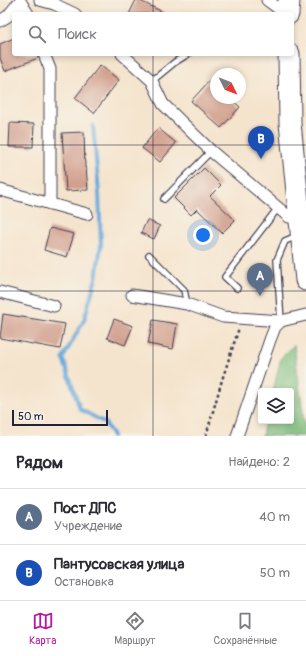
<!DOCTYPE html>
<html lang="ru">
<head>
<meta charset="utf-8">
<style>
  :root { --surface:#fff; --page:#f7f7f7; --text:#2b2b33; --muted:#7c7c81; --line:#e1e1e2; --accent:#b5179e }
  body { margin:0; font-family:Pangolin,sans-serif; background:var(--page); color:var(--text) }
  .controls { position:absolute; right:12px; bottom:12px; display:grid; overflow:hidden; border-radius:4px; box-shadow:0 2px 6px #0003 }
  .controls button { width:36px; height:36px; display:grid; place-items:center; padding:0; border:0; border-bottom:1px solid var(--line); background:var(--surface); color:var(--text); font:20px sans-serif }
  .compass { position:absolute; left:210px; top:68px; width:36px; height:36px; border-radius:50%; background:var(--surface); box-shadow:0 2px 6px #0003; rotate:133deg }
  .scale { position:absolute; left:12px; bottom:10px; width:96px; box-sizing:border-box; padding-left:4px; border:2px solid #22223b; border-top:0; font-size:11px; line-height:14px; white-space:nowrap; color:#22223b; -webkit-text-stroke:3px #f7f3e8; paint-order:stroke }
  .you { position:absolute; left:203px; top:235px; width:14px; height:14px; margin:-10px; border:3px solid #fff; border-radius:50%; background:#1a73e8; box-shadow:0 0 0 6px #1a73e833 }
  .badge { display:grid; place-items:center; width:26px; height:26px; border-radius:50%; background:var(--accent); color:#fff; font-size:13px; font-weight:700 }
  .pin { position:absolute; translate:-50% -33px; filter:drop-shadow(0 1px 2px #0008) }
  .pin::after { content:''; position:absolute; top:21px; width:14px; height:12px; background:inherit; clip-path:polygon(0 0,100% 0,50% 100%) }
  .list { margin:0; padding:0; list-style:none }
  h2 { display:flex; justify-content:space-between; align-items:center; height:52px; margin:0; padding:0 16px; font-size:17px }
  h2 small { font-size:13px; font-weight:400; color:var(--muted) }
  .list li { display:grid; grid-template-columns:26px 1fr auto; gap:12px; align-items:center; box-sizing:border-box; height:56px; padding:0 16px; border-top:1px solid var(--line) }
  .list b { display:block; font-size:15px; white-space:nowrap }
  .list p { margin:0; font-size:13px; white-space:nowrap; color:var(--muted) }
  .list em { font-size:13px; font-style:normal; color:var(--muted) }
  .icon { flex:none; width:22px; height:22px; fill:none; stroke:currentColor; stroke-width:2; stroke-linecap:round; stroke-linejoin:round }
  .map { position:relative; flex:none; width:306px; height:436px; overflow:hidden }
  .search { position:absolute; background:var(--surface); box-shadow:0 2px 6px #0003; left:12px; right:12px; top:12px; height:44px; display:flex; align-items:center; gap:10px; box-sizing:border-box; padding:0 14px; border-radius:4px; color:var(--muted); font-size:15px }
  .sheet { height:164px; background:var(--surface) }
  nav { display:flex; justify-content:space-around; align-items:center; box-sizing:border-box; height:56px; border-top:1px solid var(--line); background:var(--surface); font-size:11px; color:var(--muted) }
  nav a { display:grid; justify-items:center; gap:2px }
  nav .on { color:var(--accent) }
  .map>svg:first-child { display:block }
  .forest { fill:#7cbc7c; stroke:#4f6f5c }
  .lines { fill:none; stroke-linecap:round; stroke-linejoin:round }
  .stream { stroke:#67a9db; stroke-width:4 }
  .building { fill:#d2a08f }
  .lane-casing { stroke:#423f51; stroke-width:8 }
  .street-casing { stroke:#423f51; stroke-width:13 }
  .highway-casing { stroke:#423f51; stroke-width:23 }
  .path { stroke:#423f51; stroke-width:2.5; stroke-dasharray:3 3; stroke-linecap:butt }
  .lane { stroke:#fff; stroke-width:5.5 }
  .street { stroke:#fff; stroke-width:11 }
  .highway { stroke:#fff; stroke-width:21 }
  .grid { fill:none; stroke:#22223b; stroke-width:1; stroke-opacity:0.55 }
</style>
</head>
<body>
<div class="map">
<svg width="306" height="436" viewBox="0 0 306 436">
  <rect width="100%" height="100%" fill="#f7f3e8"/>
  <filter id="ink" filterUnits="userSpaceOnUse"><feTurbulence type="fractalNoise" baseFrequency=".025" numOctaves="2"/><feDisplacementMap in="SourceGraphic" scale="8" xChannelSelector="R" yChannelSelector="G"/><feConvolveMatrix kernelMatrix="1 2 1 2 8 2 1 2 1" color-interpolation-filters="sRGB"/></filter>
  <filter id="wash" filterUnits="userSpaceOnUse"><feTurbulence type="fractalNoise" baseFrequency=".012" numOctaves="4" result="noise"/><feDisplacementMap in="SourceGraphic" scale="16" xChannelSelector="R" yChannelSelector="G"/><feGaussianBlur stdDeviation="0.9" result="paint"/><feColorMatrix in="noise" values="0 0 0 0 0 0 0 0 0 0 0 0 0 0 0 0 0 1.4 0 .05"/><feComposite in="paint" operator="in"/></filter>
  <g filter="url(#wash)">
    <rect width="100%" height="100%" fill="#f5e4cd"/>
    <path class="forest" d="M294 345 306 436H262L265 421H291V391H273L281 358Z"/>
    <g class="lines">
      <path class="stream" d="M93 125 99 193 101 245 96 278 84 320 63 358 80 409 105 423 113 436"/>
    </g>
    <g id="blocks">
      <g class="building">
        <path d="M136 0H138L167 14H129Z"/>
        <path d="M14 38V54H37L38 58 5 71 0 58V44Z"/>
        <path d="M100 65 119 80 94 113 75 98Z"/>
        <path d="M210 80 216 85V98H230L240 107 221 128 191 101Z"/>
        <path d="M10 123 34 124 33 147H9Z"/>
        <path d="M158 128 176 143 160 162 142 148Z"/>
        <path d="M84 132 85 168H86L88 190 66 191 62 133Z"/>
        <path d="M204 168 221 185 210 196 235 220 222 233 197 209 191 215 174 198Z"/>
        <path d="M147 220 160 226 154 239 141 233Z"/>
        <path d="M50 228 74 234 67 257 44 250Z"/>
        <path d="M3 314 65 324 60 349 0 338Z"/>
        <path d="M114 319 133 326 125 345 107 338Z"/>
        <path d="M153 320 177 324 173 349 148 344Z"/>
      </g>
    </g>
  </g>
  <g filter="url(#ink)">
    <use href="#blocks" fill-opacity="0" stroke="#423f51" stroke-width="1"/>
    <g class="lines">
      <defs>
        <g id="lane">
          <path d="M152 81 175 62 188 54"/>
          <path d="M164 199 211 151"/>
          <path d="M149 255 184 290 187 304"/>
          <path d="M237 288 225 277 278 208"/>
          <path d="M281 321 277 260 285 241 297 236"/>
        </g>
        <g id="street">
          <path d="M40 0 54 4 75 14"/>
          <path d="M267 0 286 14"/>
          <path d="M0 21 8 16 20 1 28 14"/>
          <path d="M44 54 50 69V204"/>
          <path d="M122 54 152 81 163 104 211 151 289 217 300 220"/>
          <path d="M0 190 87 214"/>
          <path d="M0 292 54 306"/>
          <path d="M132 295 187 304 223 317 281 321 306 315"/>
          <path d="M237 436 270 340 275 327 281 321"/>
        </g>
        <g id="highway">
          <path d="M288 14 289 0"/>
          <path d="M289 54 290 123 306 280"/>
        </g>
      </defs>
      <use href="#lane" class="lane-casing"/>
      <use href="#street" class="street-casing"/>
      <use href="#highway" class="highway-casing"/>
      <path class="path" d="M206 436 222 380 239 328"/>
      <use href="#lane" class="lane"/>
      <use href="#street" class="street"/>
      <use href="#highway" class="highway"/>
    </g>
  </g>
  <path class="grid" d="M153 0V14M153 54V436M0 145H306M0 291H306"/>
</svg>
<div class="controls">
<button><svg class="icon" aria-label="layers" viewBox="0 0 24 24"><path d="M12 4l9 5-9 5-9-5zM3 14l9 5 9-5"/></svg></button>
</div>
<svg class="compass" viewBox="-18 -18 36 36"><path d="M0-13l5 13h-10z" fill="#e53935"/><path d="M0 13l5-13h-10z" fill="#7c7c81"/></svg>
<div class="scale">50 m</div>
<div class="you"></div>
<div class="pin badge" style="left:260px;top:296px;background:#5c6f8a">A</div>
<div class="pin badge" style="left:261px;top:159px;background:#1a4fb4">B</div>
<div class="search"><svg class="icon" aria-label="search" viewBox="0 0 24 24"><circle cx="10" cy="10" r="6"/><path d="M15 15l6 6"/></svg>Поиск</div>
</div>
<section class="sheet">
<h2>Рядом<small>Найдено: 2</small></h2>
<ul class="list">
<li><span class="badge" style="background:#5c6f8a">A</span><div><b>Пост ДПС</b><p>Учреждение</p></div><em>40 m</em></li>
<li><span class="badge" style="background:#1a4fb4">B</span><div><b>Пантусовская улица</b><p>Остановка</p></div><em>50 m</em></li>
</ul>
</section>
<nav>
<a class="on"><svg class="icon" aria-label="map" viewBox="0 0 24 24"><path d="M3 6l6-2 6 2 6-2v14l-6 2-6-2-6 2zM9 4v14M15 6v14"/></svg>Карта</a>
<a><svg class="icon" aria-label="directions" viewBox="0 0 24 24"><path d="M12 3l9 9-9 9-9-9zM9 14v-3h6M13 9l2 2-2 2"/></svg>Маршрут</a>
<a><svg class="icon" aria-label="saved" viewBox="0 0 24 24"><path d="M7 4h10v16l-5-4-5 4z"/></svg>Сохранённые</a>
</nav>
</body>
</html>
